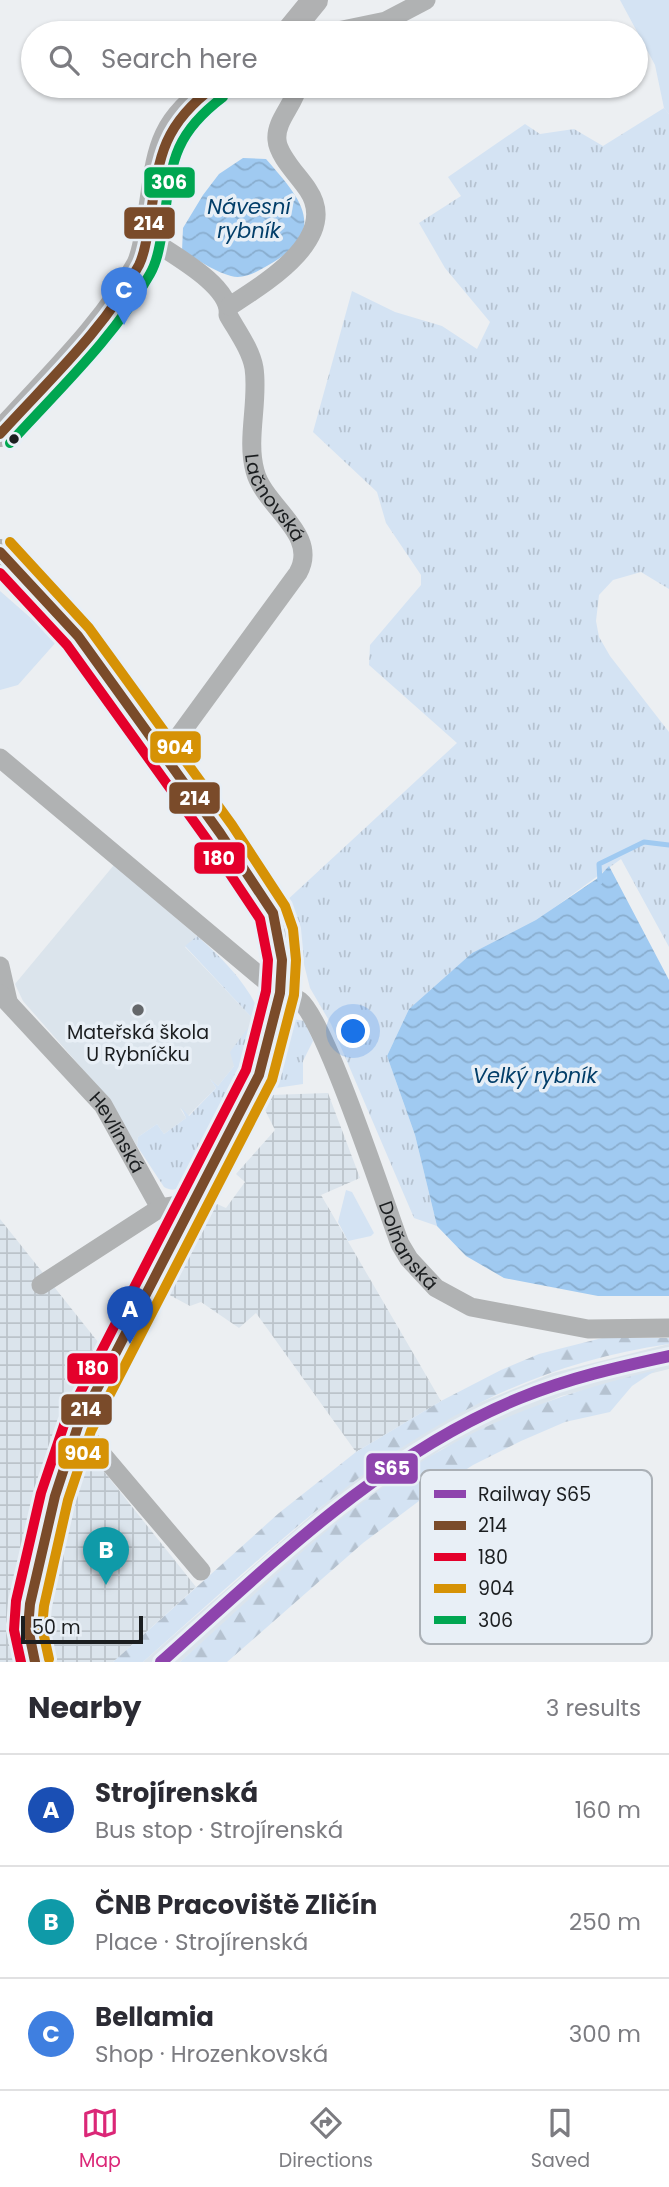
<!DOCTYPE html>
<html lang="en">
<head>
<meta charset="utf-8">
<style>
  :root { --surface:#fff; --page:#f7f7f7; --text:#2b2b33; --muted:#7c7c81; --line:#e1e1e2; --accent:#db2777 }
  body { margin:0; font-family:Poppins,sans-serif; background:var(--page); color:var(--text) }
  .scale { position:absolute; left:21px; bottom:18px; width:122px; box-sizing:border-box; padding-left:7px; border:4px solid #1b1e20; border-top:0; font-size:19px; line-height:24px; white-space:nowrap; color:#1b1e20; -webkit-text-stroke:5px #e8eff6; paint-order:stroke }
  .you { position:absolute; left:354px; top:1032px; width:24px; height:24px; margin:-18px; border:5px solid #fff; border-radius:50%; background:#1a73e8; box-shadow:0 0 0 10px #1a73e833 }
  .badge { display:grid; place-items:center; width:46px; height:46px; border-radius:50%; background:var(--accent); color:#fff; font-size:23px; font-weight:700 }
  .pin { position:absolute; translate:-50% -58px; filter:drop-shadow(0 2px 4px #0008) }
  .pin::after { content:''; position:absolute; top:37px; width:24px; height:21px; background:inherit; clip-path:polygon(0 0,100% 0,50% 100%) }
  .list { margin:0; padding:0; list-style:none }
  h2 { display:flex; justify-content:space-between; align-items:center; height:91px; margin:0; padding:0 28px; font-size:30px }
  h2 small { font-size:23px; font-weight:400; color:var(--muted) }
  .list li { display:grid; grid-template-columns:46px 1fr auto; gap:21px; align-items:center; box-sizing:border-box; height:112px; padding:0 28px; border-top:2px solid var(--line) }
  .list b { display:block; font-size:26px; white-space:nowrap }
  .list p { margin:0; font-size:23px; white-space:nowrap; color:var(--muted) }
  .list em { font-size:23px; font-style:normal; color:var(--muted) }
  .icon { flex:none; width:38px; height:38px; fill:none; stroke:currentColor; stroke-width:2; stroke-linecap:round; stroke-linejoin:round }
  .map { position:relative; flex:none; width:669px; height:1662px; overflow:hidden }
  .search { position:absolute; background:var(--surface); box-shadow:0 2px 5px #0004; left:21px; right:21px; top:21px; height:77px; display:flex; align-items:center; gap:18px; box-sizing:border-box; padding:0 24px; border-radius:38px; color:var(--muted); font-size:26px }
  .sheet { height:427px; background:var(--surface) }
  nav { display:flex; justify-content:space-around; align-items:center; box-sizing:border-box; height:98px; border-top:2px solid var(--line); background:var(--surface); font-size:19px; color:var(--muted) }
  nav a { display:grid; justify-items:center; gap:4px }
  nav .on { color:var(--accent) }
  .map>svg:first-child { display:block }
  .built { fill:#dbe4ec }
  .industrial { fill:url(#industrial-grid) }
  .grass { fill:url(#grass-tufts) }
  .forest { fill:url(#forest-firs) }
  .park { fill:#d4e3f3 }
  .water { fill:url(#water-waves) }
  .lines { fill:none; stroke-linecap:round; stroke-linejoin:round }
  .stream { stroke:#a0caf1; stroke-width:5 }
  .street { stroke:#b0b2b3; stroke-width:19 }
  .secondary { stroke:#b0b1b2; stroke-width:26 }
  .bus-1-casing { stroke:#e8eff6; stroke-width:16 }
  .bus-2-casing { stroke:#e8eff6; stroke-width:16 }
  .bus-3-casing { stroke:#e8eff6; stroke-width:16 }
  .bus-4-casing { stroke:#e8eff6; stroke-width:16 }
  .bus-1 { stroke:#7a4b2a; stroke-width:10 }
  .bus-2 { stroke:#e4002b; stroke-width:10 }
  .bus-3 { stroke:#d69205; stroke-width:10 }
  .bus-4 { stroke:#00a651; stroke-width:10 }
  .rail-1-casing { stroke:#e8eff6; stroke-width:18 }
  .rail-1 { stroke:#8e44ad; stroke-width:12 }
  .bus-dot { fill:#1b1e20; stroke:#e8eff6; stroke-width:2.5 }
  .poi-dot { fill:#64676a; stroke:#e8eff6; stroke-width:2.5 }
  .labels { text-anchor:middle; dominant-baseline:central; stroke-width:7; stroke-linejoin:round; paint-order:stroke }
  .street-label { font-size:19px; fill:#1b1e20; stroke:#e8eff6 }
  .poi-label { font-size:19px; fill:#1b1e20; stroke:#e8eff6 }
  .water-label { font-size:21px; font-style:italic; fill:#023e69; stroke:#e8eff6 }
  .key { fill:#e8eff6; stroke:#aab0b6; stroke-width:2 }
  .key-label { font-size:19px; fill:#1b1e20 }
  .line-badge { stroke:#e8eff6; stroke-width:2.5 }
  .badge-label { font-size:19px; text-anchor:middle; font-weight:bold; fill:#fff }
</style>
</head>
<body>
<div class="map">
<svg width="669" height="1662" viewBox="0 0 669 1662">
  <defs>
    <pattern id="industrial-grid" width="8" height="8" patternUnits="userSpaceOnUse" patternTransform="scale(1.75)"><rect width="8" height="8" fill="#dbe4ec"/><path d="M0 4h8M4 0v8" fill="none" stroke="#bbc3ca"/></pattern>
    <pattern id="grass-tufts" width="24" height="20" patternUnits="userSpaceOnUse" patternTransform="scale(1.75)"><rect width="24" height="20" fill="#d4e3f3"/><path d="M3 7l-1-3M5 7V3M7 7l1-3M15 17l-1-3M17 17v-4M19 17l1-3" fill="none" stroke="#b5c2d0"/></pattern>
    <pattern id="forest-firs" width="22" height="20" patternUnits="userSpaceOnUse" patternTransform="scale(1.75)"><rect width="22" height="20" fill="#d4e3f3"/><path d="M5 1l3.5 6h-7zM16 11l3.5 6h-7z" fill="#b5c2d0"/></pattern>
    <pattern id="water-waves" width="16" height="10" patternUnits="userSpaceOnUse" patternTransform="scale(1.75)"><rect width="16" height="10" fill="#a0caf1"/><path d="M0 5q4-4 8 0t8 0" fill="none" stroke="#89adce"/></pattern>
  </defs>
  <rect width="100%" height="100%" fill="#eceff2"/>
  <g class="built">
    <path d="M114 865 197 936 185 947 254 1020 234 1066 218 1086 210 1079 216 1088 188 1116 180 1108 186 1118 164 1134 157 1124 138 1137 137 1146 108 1098 23 1001 15 984Z"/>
    <path d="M669 1344V1369L561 1396 442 1449 360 1506 180 1662H143L344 1487 430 1428 474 1405 553 1373Z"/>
  </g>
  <g class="industrial">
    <path d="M328 1093 360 1178 321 1195 441 1401 356 1452 256 1313 239 1328 201 1302 190 1306 162 1291 208 1200 226 1208 245 1182 236 1174 275 1130 263 1106 270 1095Z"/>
    <path d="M0 1219 102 1347 63 1424 44 1483 6 1625 16 1662H0Z"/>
    <path d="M79 1448 90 1454 196 1587 113 1662H43L37 1610Z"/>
  </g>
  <g class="grass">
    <path d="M664 108 669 114V589L641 572 613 580 599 595 596 621 599 637 610 656 669 732V947L621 859 536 921 472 953 409 1009 387 1056 415 1135 437 1226 414 1218 331 1024 310 988 294 925 284 903 457 743 369 665 370 645 421 585V575L386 523 377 492 313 432 352 291 395 312 442 326 477 349 490 322 445 268 419 223 461 196 448 177 525 124 540 134 574 129 603 146Z"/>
    <path d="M197 936C220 956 242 978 256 1005 276 1045 213 1142 194 1178L191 1176C181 1186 177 1194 164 1187L137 1146 138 1137 157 1124 164 1134 186 1118 181 1107 189 1116 216 1088 210 1079 218 1086 234 1066 230 1052 254 1020 185 946Z"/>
    <path d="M293 1019 305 1021 313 1041 303 1061V1084L269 1089Z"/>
  </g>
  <g class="forest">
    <path d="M602 1338H669V1344C442 1376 306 1519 143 1662H113L279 1513 356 1452 441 1401 501 1370 539 1354Z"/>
    <path d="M656 1370 632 1386 610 1412 565 1422 521 1441 473 1465 427 1495 363 1543 227 1662H180C263 1588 345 1504 443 1449 510 1411 582 1388 656 1370Z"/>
  </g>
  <g class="park">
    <path d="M620 0H669V114L664 108 655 65Z"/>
    <path d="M0 591 57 641 18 685 0 690Z"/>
    <path d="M346 1190 352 1192 374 1233 371 1236 348 1241 338 1222Z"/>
  </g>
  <g class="water">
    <path d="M243 158 266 159C300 198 329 229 272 263 260 270 245 280 231 276 215 272 197 259 182 251L183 228 203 195 219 174Z"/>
    <path d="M609 866 669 980V1296H598L504 1278 466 1256 437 1226 415 1135 387 1056 409 1009 472 953 536 920 598 878Z"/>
  </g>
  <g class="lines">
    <path class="stream" d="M600 882 599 864 644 842 669 845"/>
    <g class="street">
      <path d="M328 33 386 21 426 0"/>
      <path id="s1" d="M147 237C169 253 232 285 228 315 237 331 251 350 254 368 259 401 246 439 255 471 264 507 320 534 298 573L165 755"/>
      <path d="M230 306C262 285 341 239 308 190 299 176 278 156 277 140 275 121 294 105 298 86"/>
      <path id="s2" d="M0 758 280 993C286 995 295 997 300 1001 325 1020 385 1204 400 1244L409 1259 436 1288 471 1307 588 1329 669 1328"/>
      <path d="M0 966 8 1001"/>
      <path id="s3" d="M0 994 103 1105 160 1208"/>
      <path d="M41 1285 160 1208 192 1203"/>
      <path d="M78 1426 201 1571"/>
    </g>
    <g class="secondary">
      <path d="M288 33 315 0"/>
      <path d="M0 434C48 380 104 328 139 265 145 253 147 236 149 223 160 158 155 125 215 86"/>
      <path d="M0 552 78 636 220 833 273 913 279 932 282 960 280 993 259 1075 78 1426 55 1496 30 1604 28 1628 35 1662"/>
    </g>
    <defs>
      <g id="bus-1">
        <path d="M0 434C48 381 105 329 139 265 146 251 147 234 150 219 159 157 162 125 215 86"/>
        <path d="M0 552 78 636 220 833 273 913 282 960 280 993 259 1075 78 1426 55 1496 30 1604 28 1628 35 1662"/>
      </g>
      <path id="bus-2" d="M0 573 67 645 208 841 260 919 268 960 266 991 246 1070 65 1422 41 1493 16 1601 14 1630 21 1662"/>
      <path id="bus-3" d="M10 542 89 628 232 825 285 906 293 929 296 960 294 995 272 1080 91 1431 68 1500 44 1606 42 1627 49 1659"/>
      <path id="bus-4" d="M10 443C59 389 114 338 150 274 158 260 160 243 163 227 172 166 170 137 223 97"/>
    </defs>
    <use href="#bus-1" class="bus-1-casing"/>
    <use href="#bus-2" class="bus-2-casing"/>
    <use href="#bus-3" class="bus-3-casing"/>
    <use href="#bus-4" class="bus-4-casing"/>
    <use href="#bus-1" class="bus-1"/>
    <use href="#bus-2" class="bus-2"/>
    <use href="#bus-3" class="bus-3"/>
    <use href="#bus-4" class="bus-4"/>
    <defs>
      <path id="rail-1" d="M161 1662C271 1564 382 1454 520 1398 569 1378 618 1367 669 1356"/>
    </defs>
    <use href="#rail-1" class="rail-1-casing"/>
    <use href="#rail-1" class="rail-1"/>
  </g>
  <circle class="bus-dot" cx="14" cy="439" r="6"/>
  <circle class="poi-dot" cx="138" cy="1010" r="7"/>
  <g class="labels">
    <g class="street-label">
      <text stroke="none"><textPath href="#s1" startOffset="312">Lačnovská</textPath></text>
      <text stroke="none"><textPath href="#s3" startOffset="182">Hevlínská</textPath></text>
      <text stroke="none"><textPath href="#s2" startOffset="656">Dolňanská</textPath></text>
    </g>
    <g class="poi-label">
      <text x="138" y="1032">Mateřská škola<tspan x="138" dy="22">U Rybníčku</tspan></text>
    </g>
    <g class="water-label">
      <text x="249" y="206">Návesní<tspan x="249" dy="24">rybník</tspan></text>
      <text x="535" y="1075">Velký rybník</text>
    </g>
  </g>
  <rect x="420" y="1470" width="232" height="174" rx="10" class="key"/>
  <rect x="434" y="1490" width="32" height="8" fill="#8e44ad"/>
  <rect x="434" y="1521" width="32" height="9" fill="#7a4b2a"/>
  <rect x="434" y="1553" width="32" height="8" fill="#e4002b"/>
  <rect x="434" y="1584" width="32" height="9" fill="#d69205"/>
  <rect x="434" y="1616" width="32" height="8" fill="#00a651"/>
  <g class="key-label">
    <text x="478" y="1501">Railway S65</text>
    <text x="478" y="1532">214</text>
    <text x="478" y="1564">180</text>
    <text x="478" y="1595">904</text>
    <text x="478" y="1627">306</text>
  </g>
  <g class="line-badge">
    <rect x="143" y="166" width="53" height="33" rx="7" fill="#00a651"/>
    <rect x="123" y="206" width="53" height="34" rx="7" fill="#7a4b2a"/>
    <rect x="149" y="730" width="53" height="34" rx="7" fill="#d69205"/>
    <rect x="168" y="781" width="53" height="34" rx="7" fill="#7a4b2a"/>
    <rect x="193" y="841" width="53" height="34" rx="7" fill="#e4002b"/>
    <rect x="66" y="1352" width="53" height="33" rx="7" fill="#e4002b"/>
    <rect x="60" y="1393" width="53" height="33" rx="7" fill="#7a4b2a"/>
    <rect x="57" y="1437" width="53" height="33" rx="7" fill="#d69205"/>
    <rect x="365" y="1452" width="54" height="33" rx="7" fill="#8e44ad"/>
  </g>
  <g class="badge-label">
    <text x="169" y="189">306</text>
    <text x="149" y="230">214</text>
    <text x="175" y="754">904</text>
    <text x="195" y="805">214</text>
    <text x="219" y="865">180</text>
    <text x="93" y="1375">180</text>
    <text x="86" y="1416">214</text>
    <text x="83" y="1460">904</text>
    <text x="392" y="1475">S65</text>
  </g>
</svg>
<div class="scale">50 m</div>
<div class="you"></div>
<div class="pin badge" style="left:130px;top:1344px;background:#1a4fb4">A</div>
<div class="pin badge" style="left:106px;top:1585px;background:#0f9aa8">B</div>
<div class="pin badge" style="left:124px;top:325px;background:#3f7fe0">C</div>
<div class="search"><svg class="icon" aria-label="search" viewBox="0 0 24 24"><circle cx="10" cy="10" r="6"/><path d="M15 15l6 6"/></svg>Search here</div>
</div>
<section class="sheet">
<h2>Nearby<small>3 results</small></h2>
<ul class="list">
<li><span class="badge" style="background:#1a4fb4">A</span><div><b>Strojírenská</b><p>Bus stop · Strojírenská</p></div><em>160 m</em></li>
<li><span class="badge" style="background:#0f9aa8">B</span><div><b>ČNB Pracoviště Zličín</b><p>Place · Strojírenská</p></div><em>250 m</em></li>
<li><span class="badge" style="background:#3f7fe0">C</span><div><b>Bellamia</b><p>Shop · Hrozenkovská</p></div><em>300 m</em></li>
</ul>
</section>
<nav>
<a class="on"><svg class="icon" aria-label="map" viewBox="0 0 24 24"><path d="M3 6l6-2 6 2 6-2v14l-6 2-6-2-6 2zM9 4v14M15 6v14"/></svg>Map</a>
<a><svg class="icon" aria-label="directions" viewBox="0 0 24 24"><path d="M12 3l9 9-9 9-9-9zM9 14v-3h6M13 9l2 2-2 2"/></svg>Directions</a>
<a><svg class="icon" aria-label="saved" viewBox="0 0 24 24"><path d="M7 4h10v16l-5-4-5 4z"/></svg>Saved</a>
</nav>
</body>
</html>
